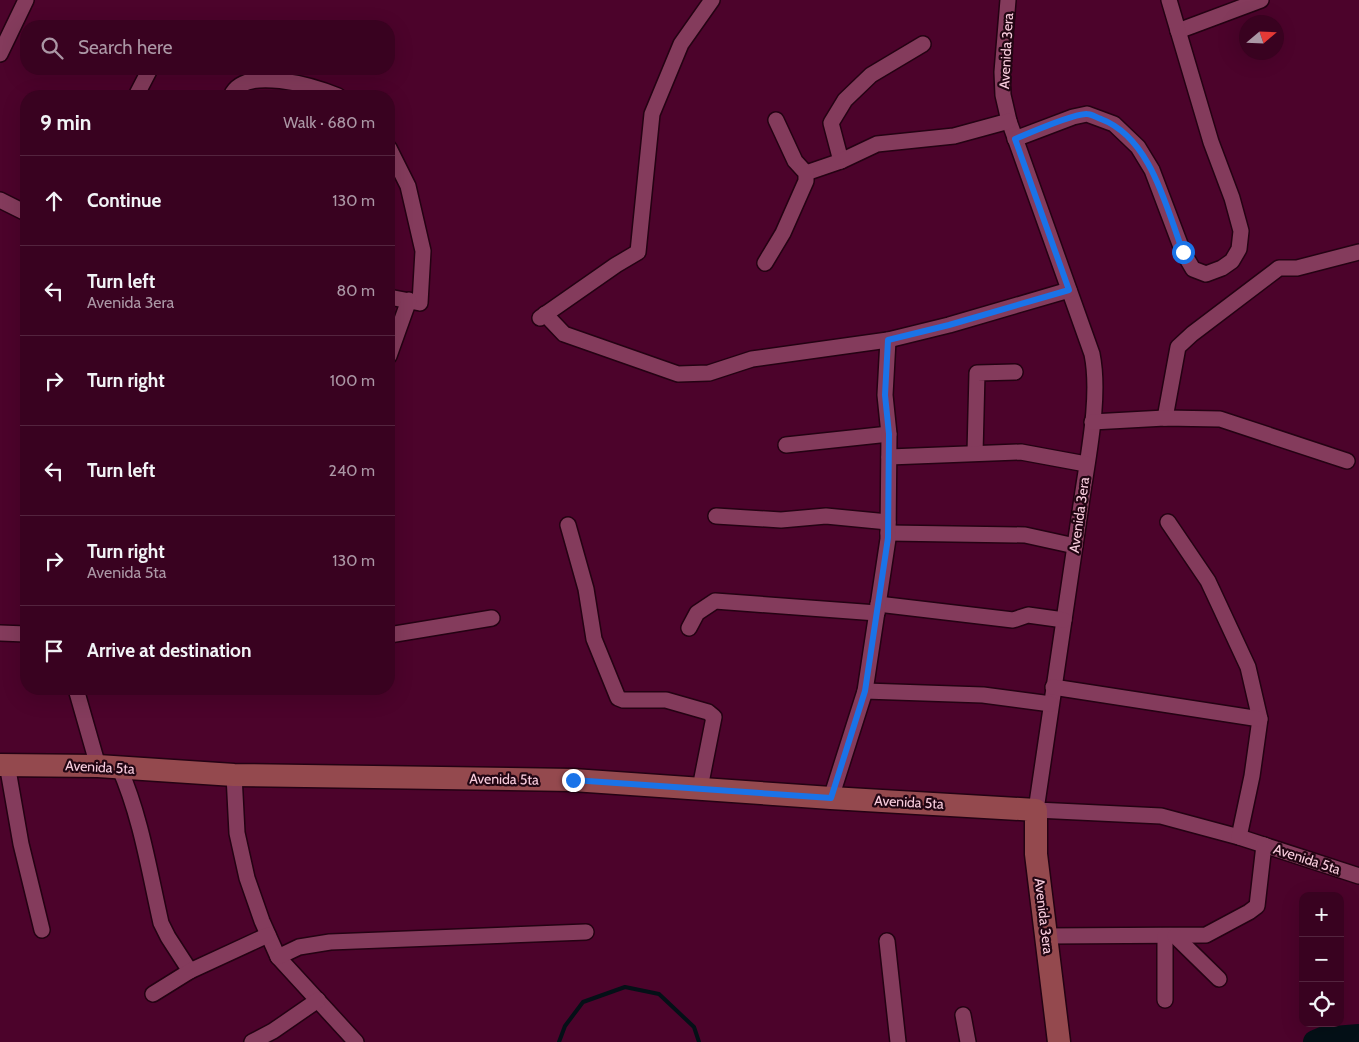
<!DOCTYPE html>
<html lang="en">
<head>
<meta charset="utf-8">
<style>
  :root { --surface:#390220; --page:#400c29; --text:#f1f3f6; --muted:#ab97a5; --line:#53243e }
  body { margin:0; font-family:Cabin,sans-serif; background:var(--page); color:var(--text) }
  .controls { position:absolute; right:15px; bottom:15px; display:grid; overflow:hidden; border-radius:10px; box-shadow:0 5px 20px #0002 }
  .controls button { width:45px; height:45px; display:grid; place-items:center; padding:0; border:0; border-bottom:1px solid var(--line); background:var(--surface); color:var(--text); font:25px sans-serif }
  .compass { position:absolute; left:1239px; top:15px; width:45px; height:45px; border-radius:50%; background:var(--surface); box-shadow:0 5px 20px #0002; rotate:71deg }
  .stop { position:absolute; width:15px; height:15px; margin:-11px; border:4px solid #1a73e8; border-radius:50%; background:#fff }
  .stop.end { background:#1a73e8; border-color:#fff; box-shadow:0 1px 5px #0008 }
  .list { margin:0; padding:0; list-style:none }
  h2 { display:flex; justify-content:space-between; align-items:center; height:65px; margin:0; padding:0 20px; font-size:21px }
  h2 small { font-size:16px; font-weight:400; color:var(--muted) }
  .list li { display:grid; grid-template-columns:32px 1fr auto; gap:15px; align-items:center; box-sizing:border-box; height:90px; padding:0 20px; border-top:1px solid var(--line) }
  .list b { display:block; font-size:19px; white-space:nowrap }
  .list p { margin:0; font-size:16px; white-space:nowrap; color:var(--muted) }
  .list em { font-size:16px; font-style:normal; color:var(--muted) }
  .icon { flex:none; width:28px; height:28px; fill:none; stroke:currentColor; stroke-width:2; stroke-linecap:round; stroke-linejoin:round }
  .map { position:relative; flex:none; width:1359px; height:1042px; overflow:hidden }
  .search { position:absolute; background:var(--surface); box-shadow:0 5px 20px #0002; left:20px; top:20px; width:375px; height:55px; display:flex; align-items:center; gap:12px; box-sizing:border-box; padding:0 18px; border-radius:20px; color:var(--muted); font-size:19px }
  .panel { position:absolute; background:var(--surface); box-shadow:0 5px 20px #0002; left:20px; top:90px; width:375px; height:605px; border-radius:20px }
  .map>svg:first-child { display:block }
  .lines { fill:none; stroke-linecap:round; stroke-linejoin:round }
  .stream { stroke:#041017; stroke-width:4 }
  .river { stroke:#041017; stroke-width:24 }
  .street-casing { stroke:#240213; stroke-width:18 }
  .secondary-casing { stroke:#240213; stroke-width:25 }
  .street { stroke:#843b5c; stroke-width:15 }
  .secondary { stroke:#94494e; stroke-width:22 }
  .route { stroke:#1a73e8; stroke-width:6 }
  .labels { text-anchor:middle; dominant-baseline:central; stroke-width:4.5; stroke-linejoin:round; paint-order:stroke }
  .street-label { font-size:14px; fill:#f9cdde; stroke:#210512 }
</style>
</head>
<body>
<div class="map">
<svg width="1359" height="1042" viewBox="0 0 1359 1042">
  <rect width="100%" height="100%" fill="#4c032b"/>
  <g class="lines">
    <path class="stream" d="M559 1042 565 1026 583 1002 625 987 659 994 694 1027 699 1042"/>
    <path class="river" d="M1315 1042 1322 1039 1359 1036"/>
    <defs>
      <g id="street">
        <path d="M1008 0 1002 72 1003 95 1009 121 1092 354C1101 398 1087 460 1081 505 1066 607 1051 708 1036 810L1161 816 1239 837 1359 876"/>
        <path d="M1178 31 1261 0"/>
        <path d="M0 54 26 0"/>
        <path d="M136 96 150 69"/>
        <path d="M231 96C244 65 314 86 338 96"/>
        <path d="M1015 139 1073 117 1087 114 1114 124 1138 147 1152 170 1183 252 1193 269 1206 274 1222 268 1232 261 1239 249 1241 231 1232 198 1211 142 1169 0"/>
        <path d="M389 148 408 186 423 251 420 303 389 297"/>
        <path d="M841 161 831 123 845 100 871 75 923 44"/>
        <path d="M806 173 841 161 877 144 954 136 1009 121"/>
        <path d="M0 200 26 213"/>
        <path d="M765 263 783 233 806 181V173L795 161 776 120"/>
        <path d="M545 314 564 334 678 374 709 373 752 359 888 340 949 325 1069 290"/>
        <path d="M540 318 616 265 638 252 652 114 681 44 712 0"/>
        <path d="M389 356 409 300"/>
        <path d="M1165 418 1178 347 1192 334 1279 268H1297L1359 252"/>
        <path d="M1092 422 1165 418 1220 419 1347 461"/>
        <path d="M786 445 889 434"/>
        <path d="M975 453 977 373 1015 372"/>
        <path d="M889 457 1021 452 1086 464"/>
        <path d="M716 516 781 520 826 516 888 522"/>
        <path d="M1168 522 1208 581 1248 667 1260 719 1252 776 1239 837"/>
        <path d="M568 525 586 589 594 639 618 698 623 700H666L708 712 714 717 700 788"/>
        <path d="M888 533 1025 535 1075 546"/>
        <path d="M878 604 1013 620 1028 615 1064 620"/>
        <path d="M689 628 697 613 715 601 877 613"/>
        <path d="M0 633 26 634"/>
        <path d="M389 635 492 618"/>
        <path d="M1053 687 1260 719"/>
        <path d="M76 689 98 766"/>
        <path d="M865 691 983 695 1051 704"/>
        <path d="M7 764 21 844 42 930"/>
        <path d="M119 767C141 817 149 870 161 923L168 937 190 971"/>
        <path d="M234 775 237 833 247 878 262 921 278 957 356 1042"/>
        <path d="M831 798 865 691 888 539 889 434 885 395 888 340"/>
        <path d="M1046 936 1206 935 1249 912 1257 906 1264 845"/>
        <path d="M1165 936V1000"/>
        <path d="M1175 936 1219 979"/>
        <path d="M887 941 898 1042"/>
        <path d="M278 957 299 947 330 942 586 932"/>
        <path d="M153 994 190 971 268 935"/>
        <path d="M963 1015 968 1042"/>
        <path d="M252 1042 273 1031 318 1000"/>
      </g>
      <path id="secondary" d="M0 765 98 766 234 775 573 780 831 798 1036 810V854L1059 1042"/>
    </defs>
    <use href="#street" class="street-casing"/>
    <use href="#secondary" class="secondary-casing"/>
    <use href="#street" class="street"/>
    <use href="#secondary" class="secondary"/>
  </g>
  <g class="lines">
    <path class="route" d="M573 780 831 798 865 691 888 538 889 434 885 395 888 340 949 325 1069 290 1015 139C1029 133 1075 113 1087 114 1092 114 1097 118 1101 119 1151 138 1166 207 1183 252"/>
  </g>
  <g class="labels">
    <g class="street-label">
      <text transform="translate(1006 51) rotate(-87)">Avenida 3era</text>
      <text transform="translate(1079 515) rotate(-82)">Avenida 3era</text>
      <text transform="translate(100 767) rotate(3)">Avenida 5ta</text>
      <text transform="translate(504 779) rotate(1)">Avenida 5ta</text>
      <text transform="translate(909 802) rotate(3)">Avenida 5ta</text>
      <text transform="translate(1307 859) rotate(18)">Avenida 5ta</text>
      <text transform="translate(1044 916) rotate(83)">Avenida 3era</text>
    </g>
  </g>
</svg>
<div class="controls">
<button>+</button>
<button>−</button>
<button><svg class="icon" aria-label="locate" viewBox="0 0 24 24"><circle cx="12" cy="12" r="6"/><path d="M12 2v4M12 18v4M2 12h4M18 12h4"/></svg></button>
</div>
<svg class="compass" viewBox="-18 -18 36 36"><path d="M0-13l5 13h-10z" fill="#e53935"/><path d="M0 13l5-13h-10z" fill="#ab97a5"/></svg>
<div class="stop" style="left:1183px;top:252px"></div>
<div class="stop end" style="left:573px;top:780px"></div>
<div class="search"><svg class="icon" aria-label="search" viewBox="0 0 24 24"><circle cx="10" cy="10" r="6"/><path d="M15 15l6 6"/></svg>Search here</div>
<section class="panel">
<h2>9 min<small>Walk · 680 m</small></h2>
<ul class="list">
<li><svg class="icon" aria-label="ahead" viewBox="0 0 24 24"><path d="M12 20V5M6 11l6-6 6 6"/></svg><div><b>Continue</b></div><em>130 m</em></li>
<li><svg class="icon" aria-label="left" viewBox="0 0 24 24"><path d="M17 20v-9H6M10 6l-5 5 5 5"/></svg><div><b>Turn left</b><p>Avenida 3era</p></div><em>80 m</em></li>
<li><svg class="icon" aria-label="right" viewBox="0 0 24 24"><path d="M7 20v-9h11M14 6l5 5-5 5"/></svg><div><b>Turn right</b></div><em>100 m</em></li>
<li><svg class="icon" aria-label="left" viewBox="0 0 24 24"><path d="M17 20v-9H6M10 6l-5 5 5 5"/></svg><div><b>Turn left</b></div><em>240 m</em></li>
<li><svg class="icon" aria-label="right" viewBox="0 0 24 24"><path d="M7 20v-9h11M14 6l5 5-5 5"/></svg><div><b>Turn right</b><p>Avenida 5ta</p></div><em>130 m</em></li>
<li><svg class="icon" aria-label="arrive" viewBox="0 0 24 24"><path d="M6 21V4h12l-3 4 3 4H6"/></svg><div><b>Arrive at destination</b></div></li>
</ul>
</section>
</div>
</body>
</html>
